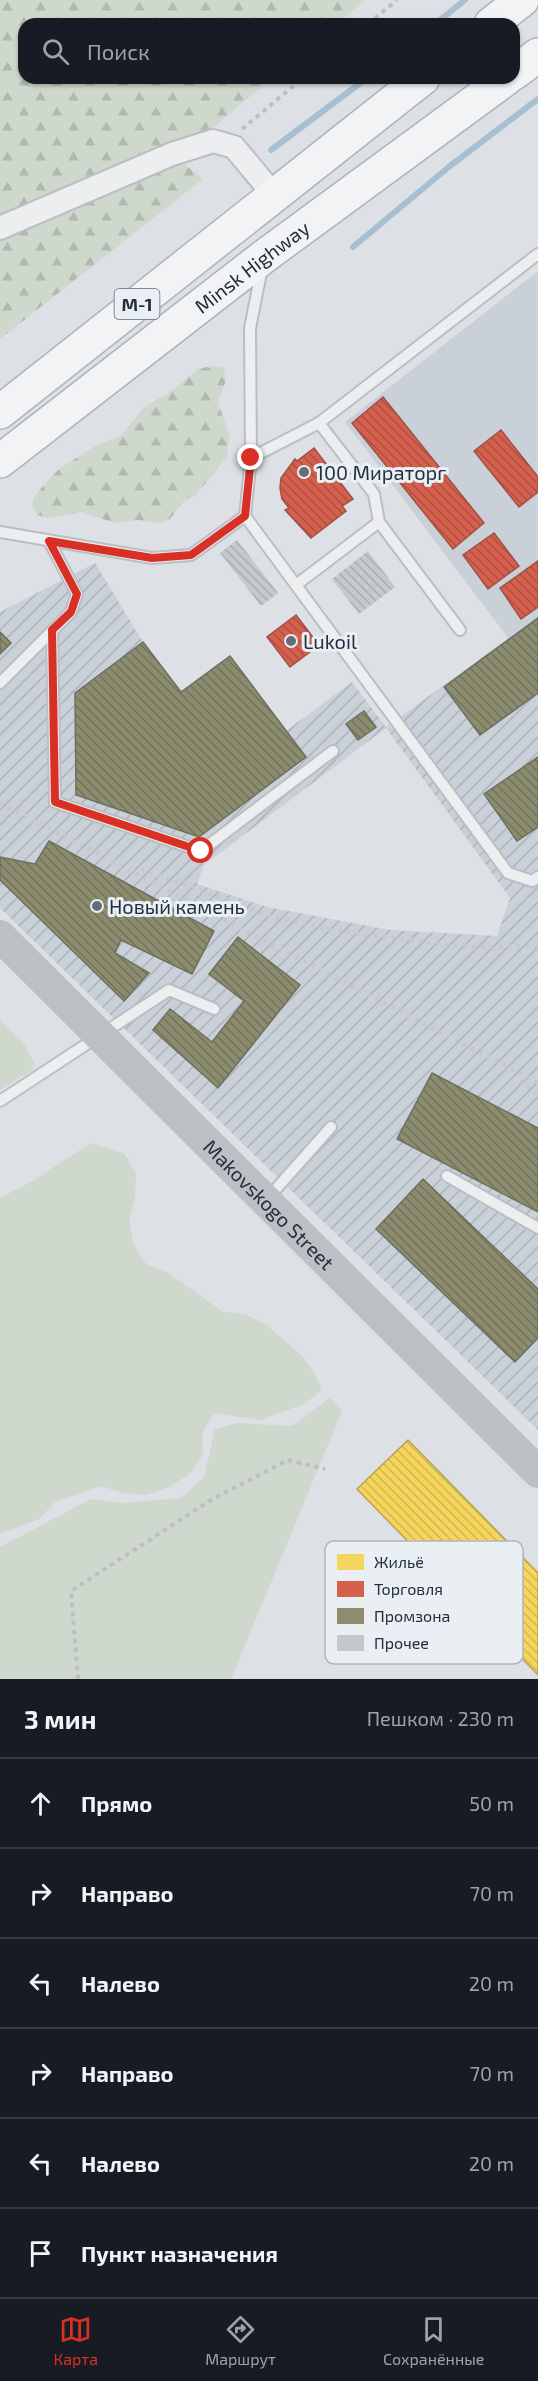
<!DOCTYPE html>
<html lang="ru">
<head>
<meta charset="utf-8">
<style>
  :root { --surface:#171b24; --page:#242831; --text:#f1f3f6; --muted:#9ea1a6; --line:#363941; --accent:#d93025 }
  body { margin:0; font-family:"Exo 2",sans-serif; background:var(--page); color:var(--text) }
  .stop { position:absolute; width:18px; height:18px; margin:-14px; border:4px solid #d93025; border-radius:50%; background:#fff }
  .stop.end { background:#d93025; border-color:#fff; box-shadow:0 2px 6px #0008 }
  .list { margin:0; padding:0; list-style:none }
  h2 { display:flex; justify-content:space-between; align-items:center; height:78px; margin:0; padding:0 24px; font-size:26px }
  h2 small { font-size:20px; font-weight:400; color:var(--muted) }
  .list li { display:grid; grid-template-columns:39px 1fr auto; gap:18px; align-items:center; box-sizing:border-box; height:90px; padding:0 24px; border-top:2px solid var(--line) }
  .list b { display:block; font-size:22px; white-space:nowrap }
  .list em { font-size:20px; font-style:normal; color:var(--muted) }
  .icon { flex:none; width:33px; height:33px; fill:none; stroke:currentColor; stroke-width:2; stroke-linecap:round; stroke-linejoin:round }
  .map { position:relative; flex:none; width:538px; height:1679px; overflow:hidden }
  .search { position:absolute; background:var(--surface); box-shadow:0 2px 4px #0004; left:18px; right:18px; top:18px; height:66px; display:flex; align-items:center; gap:15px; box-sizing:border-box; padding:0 21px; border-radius:18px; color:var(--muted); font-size:22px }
  .sheet { height:618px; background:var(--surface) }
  nav { display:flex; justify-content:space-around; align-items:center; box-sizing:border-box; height:84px; border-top:2px solid var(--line); background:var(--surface); font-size:16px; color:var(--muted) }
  nav a { display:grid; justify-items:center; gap:3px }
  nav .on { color:var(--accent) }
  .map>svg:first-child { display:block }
  .built { fill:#cad0d8 }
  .industrial { fill:url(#industrial-furrows); fill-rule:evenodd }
  .green { fill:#ced8cd }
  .forest { fill:url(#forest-firs) }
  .homes { fill:url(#homes-back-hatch); stroke:#b7a353; stroke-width:1.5 }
  .shops { fill:url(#shops-back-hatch); stroke:#a05148; stroke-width:1.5 }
  .industry { fill:url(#industry-back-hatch); stroke:#6c7060; stroke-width:1.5 }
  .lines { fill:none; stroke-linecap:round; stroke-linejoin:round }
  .stream { stroke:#a8bfd2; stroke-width:6 }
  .building { fill:url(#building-back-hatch) }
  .service-casing { stroke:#bbbec2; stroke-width:14 }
  .minor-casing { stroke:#bbbec2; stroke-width:26 }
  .trunk-casing { stroke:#afb3b9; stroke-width:36 }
  .path { stroke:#bcbfc4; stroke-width:4; stroke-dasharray:4.5 4.5; stroke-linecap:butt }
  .service { stroke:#edeef0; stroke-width:10 }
  .minor { stroke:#edeef0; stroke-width:22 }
  .secondary { stroke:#bcbfc4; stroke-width:32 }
  .trunk { stroke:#f2f3f4; stroke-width:33 }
  .rail { stroke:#c6c8cb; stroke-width:4.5; stroke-dasharray:3 6; stroke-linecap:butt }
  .route { stroke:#d93025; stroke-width:8 }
  .poi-dot { fill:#646d78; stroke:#eaeff4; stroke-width:2 }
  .labels { text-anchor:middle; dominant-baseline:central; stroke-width:6; stroke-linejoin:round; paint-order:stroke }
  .shield { fill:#eaeff4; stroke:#5f6975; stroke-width:1.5 }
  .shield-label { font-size:18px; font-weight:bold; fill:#232f3e }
  .street-label { font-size:20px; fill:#232f3e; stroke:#eaeff4 }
  .poi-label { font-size:20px; fill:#232f3e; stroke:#eaeff4; text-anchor:start }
  .key { fill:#eaeff4; stroke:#aeb5bd; stroke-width:1.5 }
  .key-label { font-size:16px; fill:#232f3e }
</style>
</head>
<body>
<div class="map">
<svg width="538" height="1679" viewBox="0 0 538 1679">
  <defs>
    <pattern id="industrial-furrows" width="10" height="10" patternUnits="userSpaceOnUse" patternTransform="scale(1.5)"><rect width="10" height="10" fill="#cad0d8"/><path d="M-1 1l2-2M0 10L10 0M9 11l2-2" fill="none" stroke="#adb3ba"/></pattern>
    <pattern id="forest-firs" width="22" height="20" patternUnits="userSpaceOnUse" patternTransform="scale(1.5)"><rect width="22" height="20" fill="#ced8cd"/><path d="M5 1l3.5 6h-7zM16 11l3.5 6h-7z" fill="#b1bab1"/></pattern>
    <pattern id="homes-back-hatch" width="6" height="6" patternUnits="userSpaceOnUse" patternTransform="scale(1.5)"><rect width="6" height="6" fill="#f6d55c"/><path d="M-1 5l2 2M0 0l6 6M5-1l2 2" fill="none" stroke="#d3b751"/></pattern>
    <pattern id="shops-back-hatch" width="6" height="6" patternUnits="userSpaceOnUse" patternTransform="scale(1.5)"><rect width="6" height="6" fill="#d6604d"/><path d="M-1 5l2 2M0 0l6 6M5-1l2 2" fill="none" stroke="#ad5041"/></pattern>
    <pattern id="industry-back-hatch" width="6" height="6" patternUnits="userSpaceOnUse" patternTransform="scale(1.5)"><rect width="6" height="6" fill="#8c8c6e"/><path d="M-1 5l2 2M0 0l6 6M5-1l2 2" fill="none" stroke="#72735c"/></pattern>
    <pattern id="building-back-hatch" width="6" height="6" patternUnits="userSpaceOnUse" patternTransform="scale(1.5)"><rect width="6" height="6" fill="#c5c8cc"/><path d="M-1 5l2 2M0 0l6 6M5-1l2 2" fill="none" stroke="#a9acb0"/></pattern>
  </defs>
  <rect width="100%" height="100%" fill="#dde0e4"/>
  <path class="built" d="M538 271V617L509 639 345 422Z"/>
  <path class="industrial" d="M95 563 143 642 180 692 230 656 286 731 352 682 386 727 538 617V1430L0 908V612ZM386 728 510 898 497 936 390 930 267 907 197 884 204 865Z"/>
  <g class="green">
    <path d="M0 1020 23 1042 34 1062 32 1070 0 1090Z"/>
    <path d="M91 1143 125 1154 136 1174 135 1198 129 1221 134 1245 146 1264 167 1272 223 1312 245 1314 265 1324 299 1353 313 1371 322 1390 304 1404 260 1420 214 1413 202 1433 203 1454 190 1474 169 1487 146 1495 123 1493 101 1486 55 1502 39 1519 0 1534V1198L34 1180Z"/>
    <path d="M330 1398 342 1411 231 1679H0V1547L91 1499 123 1503 181 1498 204 1477 215 1429 238 1423 292 1426Z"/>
  </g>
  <g class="forest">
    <path d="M0 0H365L337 24H24V78H272L177 158 203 179 0 339Z"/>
    <path d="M212 366 224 368 226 380 218 402 229 434 227 457 196 495 185 500 170 519 160 523 138 520 115 523 82 512 48 518 37 515 32 505 35 495 59 469 98 444 121 436 143 408 173 390 198 369Z"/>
  </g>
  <path class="homes" d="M408 1440 538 1573V1675L357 1489Z"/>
  <g class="shops">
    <path d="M383 397 484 523 453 549 352 423Z"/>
    <path d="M501 430 538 477V492L519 507 474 451Z"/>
    <path d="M314 448 353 499 342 506 346 511 311 538 285 510 289 508 282 499 280 488 281 478 295 459 297 461Z"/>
    <path d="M494 533 519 566 488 589 463 555Z"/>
    <path d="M538 561V607L521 619 500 588Z"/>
    <path d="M296 615 319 645 290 667 267 637Z"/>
  </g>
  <g class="industry">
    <path d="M538 618V693L480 735 444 687Z"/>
    <path d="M0 632 11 643 0 654Z"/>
    <path d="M143 642 181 692 230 656 306 757 199 837 76 795 75 693Z"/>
    <path d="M364 711 376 727 358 740 346 724Z"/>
    <path d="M538 757V827L517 841 484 794Z"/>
    <path d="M49 841 214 931 192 974 121 940 115 953 149 973 124 1001 0 880V857L35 864Z"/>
    <path d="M238 937 300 985 218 1088 153 1030 170 1009 212 1042 244 1001 209 974Z"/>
    <path d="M432 1073 538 1128V1212L397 1139Z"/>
    <path d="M423 1179 538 1289V1338L515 1362 376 1229Z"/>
  </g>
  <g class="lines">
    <g class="stream">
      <path d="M435 24 465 0"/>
      <path d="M271 150 367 78"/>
      <path d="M353 247 450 166 538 99"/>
    </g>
  </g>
  <g class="building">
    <path d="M237 540 278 593 261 606 220 553Z"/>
    <path d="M368 551 395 587 359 614 332 579Z"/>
  </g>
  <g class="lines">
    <defs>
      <g id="service">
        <path d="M251 458 319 423 538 254"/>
        <path d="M245 516 508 873 532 881 538 877"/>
        <path d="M379 522 460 630"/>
        <path d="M0 532 152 558 191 555 245 516 251 458 250 328 262 268"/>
        <path d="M296 585 379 522 374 494 319 423"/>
        <path d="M52 631 55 802 201 851 333 751"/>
        <path d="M0 683 71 612 77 594 49 541"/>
        <path d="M0 1101 169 990 214 1009"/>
        <path d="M447 1176 538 1228"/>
        <path d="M268 1198 331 1127"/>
      </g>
      <path id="minor" d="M0 228 172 154 213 141 234 147 274 195"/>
      <g id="trunk">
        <path d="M491 24 522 0"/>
        <path d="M514 73 538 55"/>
        <path d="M0 412 423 78"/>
        <path id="s2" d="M0 461 266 255 507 78"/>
      </g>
    </defs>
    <use href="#service" class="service-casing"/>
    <use href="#minor" class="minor-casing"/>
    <use href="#trunk" class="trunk-casing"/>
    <g class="path">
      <path d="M368 24 397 0"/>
      <path d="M242 129 303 78"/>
      <path d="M78 1679 71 1591 211 1500 288 1460 325 1469"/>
    </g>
    <use href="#service" class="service"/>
    <use href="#minor" class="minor"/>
    <path class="secondary" id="s1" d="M0 936 538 1472"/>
    <use href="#trunk" class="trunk"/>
    <g class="rail">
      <path d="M0 803 538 1083"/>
      <path d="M141 869 277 918 337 931 463 947 538 946"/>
      <path d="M520 1081 538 1094"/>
    </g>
  </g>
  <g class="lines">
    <path class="route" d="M201 851 55 802 52 630 71 612 77 594 49 541 152 558 191 555 245 516 251 458"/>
  </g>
  <g class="poi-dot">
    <circle cx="304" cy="472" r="6"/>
    <circle cx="291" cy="641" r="6"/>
    <circle cx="97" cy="906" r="6"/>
  </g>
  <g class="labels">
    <rect class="shield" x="114.5" y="289" width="45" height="30" rx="4.5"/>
    <g class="shield-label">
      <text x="137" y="304">М-1</text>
    </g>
    <g class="street-label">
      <text stroke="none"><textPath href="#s2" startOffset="318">Minsk Highway</textPath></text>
      <text stroke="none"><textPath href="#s1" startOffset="380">Makovskogo Street</textPath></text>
    </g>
    <g class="poi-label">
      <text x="316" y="472">100 Мираторг</text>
      <text x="303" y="641">Lukoil</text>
      <text x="109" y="906">Новый камень</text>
    </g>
  </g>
  <rect x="325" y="1541" width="198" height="123" rx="9" class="key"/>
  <rect x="337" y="1554" width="27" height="16" fill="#f6d55c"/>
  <rect x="337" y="1581" width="27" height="16" fill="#d6604d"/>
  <rect x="337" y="1608" width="27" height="16" fill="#8c8c6e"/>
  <rect x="337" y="1635" width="27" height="16" fill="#c5c8cc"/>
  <g class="key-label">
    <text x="374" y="1568">Жильё</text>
    <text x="374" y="1595">Торговля</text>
    <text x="374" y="1622">Промзона</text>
    <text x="374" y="1649">Прочее</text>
  </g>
</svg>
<div class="stop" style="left:201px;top:851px"></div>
<div class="stop end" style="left:251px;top:458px"></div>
<div class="search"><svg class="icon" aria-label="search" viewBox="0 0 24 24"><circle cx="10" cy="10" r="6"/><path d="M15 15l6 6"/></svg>Поиск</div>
</div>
<section class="sheet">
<h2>3 мин<small>Пешком · 230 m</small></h2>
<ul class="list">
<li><svg class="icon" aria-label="ahead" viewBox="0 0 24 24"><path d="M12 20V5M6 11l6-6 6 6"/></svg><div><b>Прямо</b></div><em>50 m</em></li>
<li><svg class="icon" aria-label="right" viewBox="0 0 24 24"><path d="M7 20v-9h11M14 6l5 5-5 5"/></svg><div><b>Направо</b></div><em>70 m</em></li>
<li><svg class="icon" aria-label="left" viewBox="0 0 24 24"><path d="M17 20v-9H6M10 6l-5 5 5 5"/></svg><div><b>Налево</b></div><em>20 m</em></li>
<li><svg class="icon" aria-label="right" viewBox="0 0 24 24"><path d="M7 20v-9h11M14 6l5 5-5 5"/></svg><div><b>Направо</b></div><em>70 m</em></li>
<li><svg class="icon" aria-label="left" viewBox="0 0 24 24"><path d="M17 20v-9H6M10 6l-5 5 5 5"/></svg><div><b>Налево</b></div><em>20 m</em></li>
<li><svg class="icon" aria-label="arrive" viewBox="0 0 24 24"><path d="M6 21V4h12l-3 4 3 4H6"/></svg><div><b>Пункт назначения</b></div></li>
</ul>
</section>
<nav>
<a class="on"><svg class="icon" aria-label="map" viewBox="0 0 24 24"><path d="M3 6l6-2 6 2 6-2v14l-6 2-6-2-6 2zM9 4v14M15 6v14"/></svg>Карта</a>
<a><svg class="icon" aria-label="directions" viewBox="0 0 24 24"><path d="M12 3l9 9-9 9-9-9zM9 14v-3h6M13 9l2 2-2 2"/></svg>Маршрут</a>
<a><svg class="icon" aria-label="saved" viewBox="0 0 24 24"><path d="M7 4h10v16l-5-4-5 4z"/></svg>Сохранённые</a>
</nav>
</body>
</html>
